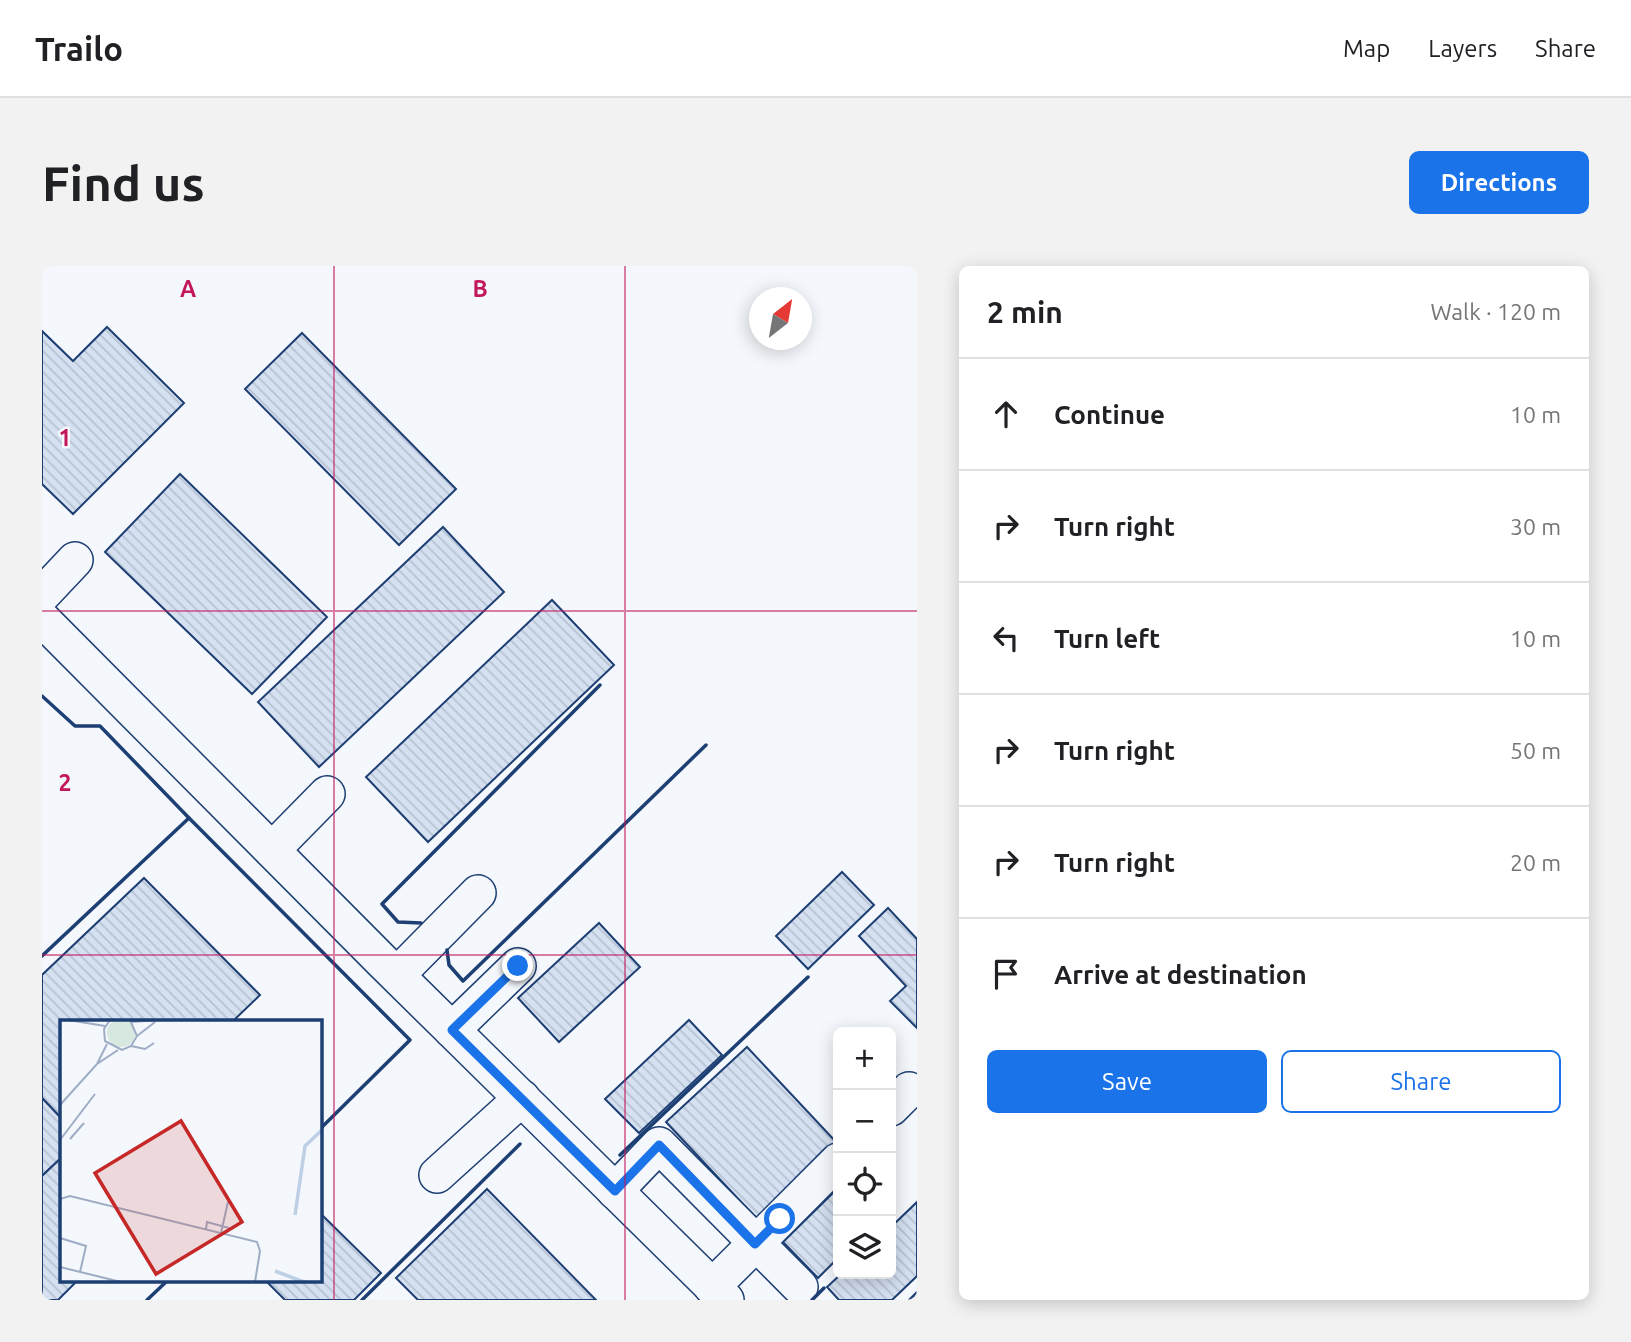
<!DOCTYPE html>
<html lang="en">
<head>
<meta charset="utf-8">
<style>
  :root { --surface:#fff; --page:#f2f2f2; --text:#202124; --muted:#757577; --line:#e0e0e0; --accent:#1a73e8 }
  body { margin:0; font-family:Ubuntu,sans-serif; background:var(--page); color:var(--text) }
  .controls { position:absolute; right:21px; bottom:21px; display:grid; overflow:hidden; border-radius:10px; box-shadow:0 4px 18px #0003 }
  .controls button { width:63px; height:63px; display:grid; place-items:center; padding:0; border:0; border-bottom:2px solid var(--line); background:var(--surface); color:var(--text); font:35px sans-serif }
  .compass { position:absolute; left:707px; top:21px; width:63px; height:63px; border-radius:50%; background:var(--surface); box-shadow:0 4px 18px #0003; rotate:31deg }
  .stop { position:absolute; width:21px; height:21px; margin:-16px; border:5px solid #1a73e8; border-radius:50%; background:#fff }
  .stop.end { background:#1a73e8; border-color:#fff; box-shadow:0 2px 7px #0008 }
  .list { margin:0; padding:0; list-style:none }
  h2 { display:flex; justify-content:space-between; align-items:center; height:91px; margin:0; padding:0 28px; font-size:30px }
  h2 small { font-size:23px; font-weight:400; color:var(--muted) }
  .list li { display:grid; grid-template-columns:46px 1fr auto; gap:21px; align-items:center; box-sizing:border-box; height:112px; padding:0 28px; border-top:2px solid var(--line) }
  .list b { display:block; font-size:26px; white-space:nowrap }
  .list em { font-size:23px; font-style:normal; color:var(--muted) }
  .actions { display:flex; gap:14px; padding:21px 28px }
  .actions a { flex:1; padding:16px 0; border:2px solid var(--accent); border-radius:10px; text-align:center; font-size:24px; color:var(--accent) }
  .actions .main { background:var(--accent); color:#fff }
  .icon { flex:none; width:38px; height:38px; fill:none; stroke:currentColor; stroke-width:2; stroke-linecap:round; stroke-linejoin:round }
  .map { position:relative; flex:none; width:875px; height:1034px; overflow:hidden; border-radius:10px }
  header { display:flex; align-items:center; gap:42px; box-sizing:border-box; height:98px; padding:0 35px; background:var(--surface); border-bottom:2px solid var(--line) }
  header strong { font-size:33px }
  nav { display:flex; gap:38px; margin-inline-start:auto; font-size:24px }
  .intro { display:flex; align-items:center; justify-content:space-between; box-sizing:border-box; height:168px; padding:0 42px }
  h1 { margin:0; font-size:49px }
  .button { padding:18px 32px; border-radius:10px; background:var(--accent); color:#fff; font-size:24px; font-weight:700 }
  main { display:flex; gap:42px; padding:0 42px }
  aside { flex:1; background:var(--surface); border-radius:10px; box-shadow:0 4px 18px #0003 }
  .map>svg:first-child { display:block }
  .building { fill:url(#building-back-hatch); stroke:#1d3f73; stroke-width:2 }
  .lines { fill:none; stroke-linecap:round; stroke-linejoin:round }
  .minor-casing { stroke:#1d3f73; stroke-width:38 }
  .minor { stroke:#f4f7fb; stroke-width:35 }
  .wall { stroke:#1d3f73; stroke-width:3.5 }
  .route { stroke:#1a73e8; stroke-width:9 }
  .grid { fill:none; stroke:#c2185b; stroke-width:2; stroke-opacity:0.55 }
  .inset-river { fill:none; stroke:#bed0e5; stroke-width:3.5 }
  .inset-road { fill:none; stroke:#9eadc5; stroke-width:2 }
  .view { fill:#c62828; fill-opacity:0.15; stroke:#c62828; stroke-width:3.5 }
  .inset-edge { fill:none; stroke:#1d3f73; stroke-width:3.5 }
  .grid-label { font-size:23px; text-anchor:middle; font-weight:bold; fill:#c2185b; stroke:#f4f7fb; stroke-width:5; stroke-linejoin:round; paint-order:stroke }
</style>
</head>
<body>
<header>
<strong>Trailo</strong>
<nav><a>Map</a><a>Layers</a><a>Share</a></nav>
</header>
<div class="intro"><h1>Find us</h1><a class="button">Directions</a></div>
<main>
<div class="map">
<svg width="875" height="1034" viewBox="0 0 875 1034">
  <defs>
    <pattern id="building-back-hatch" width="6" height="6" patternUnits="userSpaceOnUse" patternTransform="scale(1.75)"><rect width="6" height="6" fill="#d5e0f0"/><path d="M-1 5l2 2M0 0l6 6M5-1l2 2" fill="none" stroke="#b6c1d1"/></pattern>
  </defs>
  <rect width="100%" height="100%" fill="#f4f7fb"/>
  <g class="building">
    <path d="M65 61 142 137 31 248 0 218V65L31 95Z"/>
    <path d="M260 67 414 223 357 279 203 123Z"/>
    <path d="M138 208 285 351 210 428 63 286Z"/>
    <path d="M401 261 462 326 277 501 216 436Z"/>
    <path d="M510 334 572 399 386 576 324 511Z"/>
    <path d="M800 606 832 639 766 703 734 670Z"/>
    <path d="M102 612 218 729 190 756H19V852L0 832V709Z"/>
    <path d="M846 642 875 673V762L848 735 864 720 817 670Z"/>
    <path d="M557 657 598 701 517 776 476 732Z"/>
    <path d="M647 754 680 789 597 867 563 833Z"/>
    <path d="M705 781 795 877 715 953 624 856Z"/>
    <path d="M0 832 19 852V892L0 910Z"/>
    <path d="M19 892V1015H35L16 1034H0V910Z"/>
    <path d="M796 922V992L776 1012 741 976Z"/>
    <path d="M445 923 554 1034H376L354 1012Z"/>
    <path d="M875 936V1010L850 1034H797L785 1021 799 1008H849V961Z"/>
    <path d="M278 947 339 1007 312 1034H243L224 1015H278Z"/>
  </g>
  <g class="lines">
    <defs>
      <g id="minor">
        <path d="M0 329 33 294"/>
        <path d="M0 353 341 696 684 1034"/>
        <path d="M230 584 285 528"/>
        <path d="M355 709 436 627"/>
        <path d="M410 764 476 700"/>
        <path d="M849 842 867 824"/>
        <path d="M395 909 480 832"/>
        <path d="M573 925 617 879 758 1021"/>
        <path d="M670 1021 796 895"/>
      </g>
    </defs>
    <use href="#minor" class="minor-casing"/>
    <use href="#minor" class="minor"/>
    <g class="wall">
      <path d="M0 430 33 460H58L147 552"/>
      <path d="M379 657 356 656 340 638 558 419"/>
      <path d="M405 684 407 699 421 715 664 479"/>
      <path d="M0 690 147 552 368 774 278 863"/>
      <path d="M578 889 766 711"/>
      <path d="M105 1034 125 1015"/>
      <path d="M320 1034 478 878"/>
      <path d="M770 1034 782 1022"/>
      <path d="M868 1034 875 1027"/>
    </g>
  </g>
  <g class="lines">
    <path class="route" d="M476 700 410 764 573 925 617 879 713 978 738 953"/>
  </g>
  <path class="grid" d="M292 0V1034M583 0V1034M0 345H875M0 689H875"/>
  <g transform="translate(18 754)">
    <rect width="262" height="262" fill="#f4f7fb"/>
    <path d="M47 13a14 14 0 1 1 28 0a14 14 0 1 1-28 0Z" fill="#d7e8df"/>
    <path class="inset-river" d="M235 195 245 126 263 109M215 251 244 262"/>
    <path class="inset-road" d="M8 0 45 6M50 0 44 9 45 21 62 30 71 26 77 16 70 0M72 2 98 0M77 16 95 2M71 26 85 29 94 23M37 44 47 24M0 85 37 44 58 30M10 119 24 103M0 120 35 74M0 179 10 176 197 222 200 231 195 262M146 209 147 202 169 208M161 213 168 182M0 218 26 226 20 252M0 247 61 262"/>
    <path class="view" d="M121 101 182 202 96 254 35 153Z"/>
    <rect width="262" height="262" class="inset-edge"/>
  </g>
  <g class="grid-label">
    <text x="146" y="31">A</text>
    <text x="438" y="31">B</text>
    <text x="23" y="180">1</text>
    <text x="23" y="525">2</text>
  </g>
</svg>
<div class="controls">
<button>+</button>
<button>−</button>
<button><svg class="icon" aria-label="locate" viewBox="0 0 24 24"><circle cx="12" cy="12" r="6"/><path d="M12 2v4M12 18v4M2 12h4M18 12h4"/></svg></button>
<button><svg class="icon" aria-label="layers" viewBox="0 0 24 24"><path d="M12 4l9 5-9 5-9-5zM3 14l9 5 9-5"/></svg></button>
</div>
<svg class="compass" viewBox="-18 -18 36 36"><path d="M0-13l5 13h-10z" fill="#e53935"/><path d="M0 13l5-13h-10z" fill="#757577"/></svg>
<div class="stop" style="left:738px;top:953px"></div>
<div class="stop end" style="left:476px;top:700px"></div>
</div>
<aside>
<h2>2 min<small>Walk · 120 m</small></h2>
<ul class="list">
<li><svg class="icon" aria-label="ahead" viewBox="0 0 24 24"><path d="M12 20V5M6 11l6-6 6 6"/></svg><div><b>Continue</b></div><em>10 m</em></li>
<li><svg class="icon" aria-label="right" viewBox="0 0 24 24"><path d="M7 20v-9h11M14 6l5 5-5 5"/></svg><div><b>Turn right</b></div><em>30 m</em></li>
<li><svg class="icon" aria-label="left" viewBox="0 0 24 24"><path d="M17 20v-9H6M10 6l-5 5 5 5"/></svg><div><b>Turn left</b></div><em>10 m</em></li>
<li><svg class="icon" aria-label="right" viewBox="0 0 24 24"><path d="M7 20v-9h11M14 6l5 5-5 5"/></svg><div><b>Turn right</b></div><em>50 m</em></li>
<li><svg class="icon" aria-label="right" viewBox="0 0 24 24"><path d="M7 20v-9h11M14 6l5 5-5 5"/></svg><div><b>Turn right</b></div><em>20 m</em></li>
<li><svg class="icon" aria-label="arrive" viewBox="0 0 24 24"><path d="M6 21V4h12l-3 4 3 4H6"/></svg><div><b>Arrive at destination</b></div></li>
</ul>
<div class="actions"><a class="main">Save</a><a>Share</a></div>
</aside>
</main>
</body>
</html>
